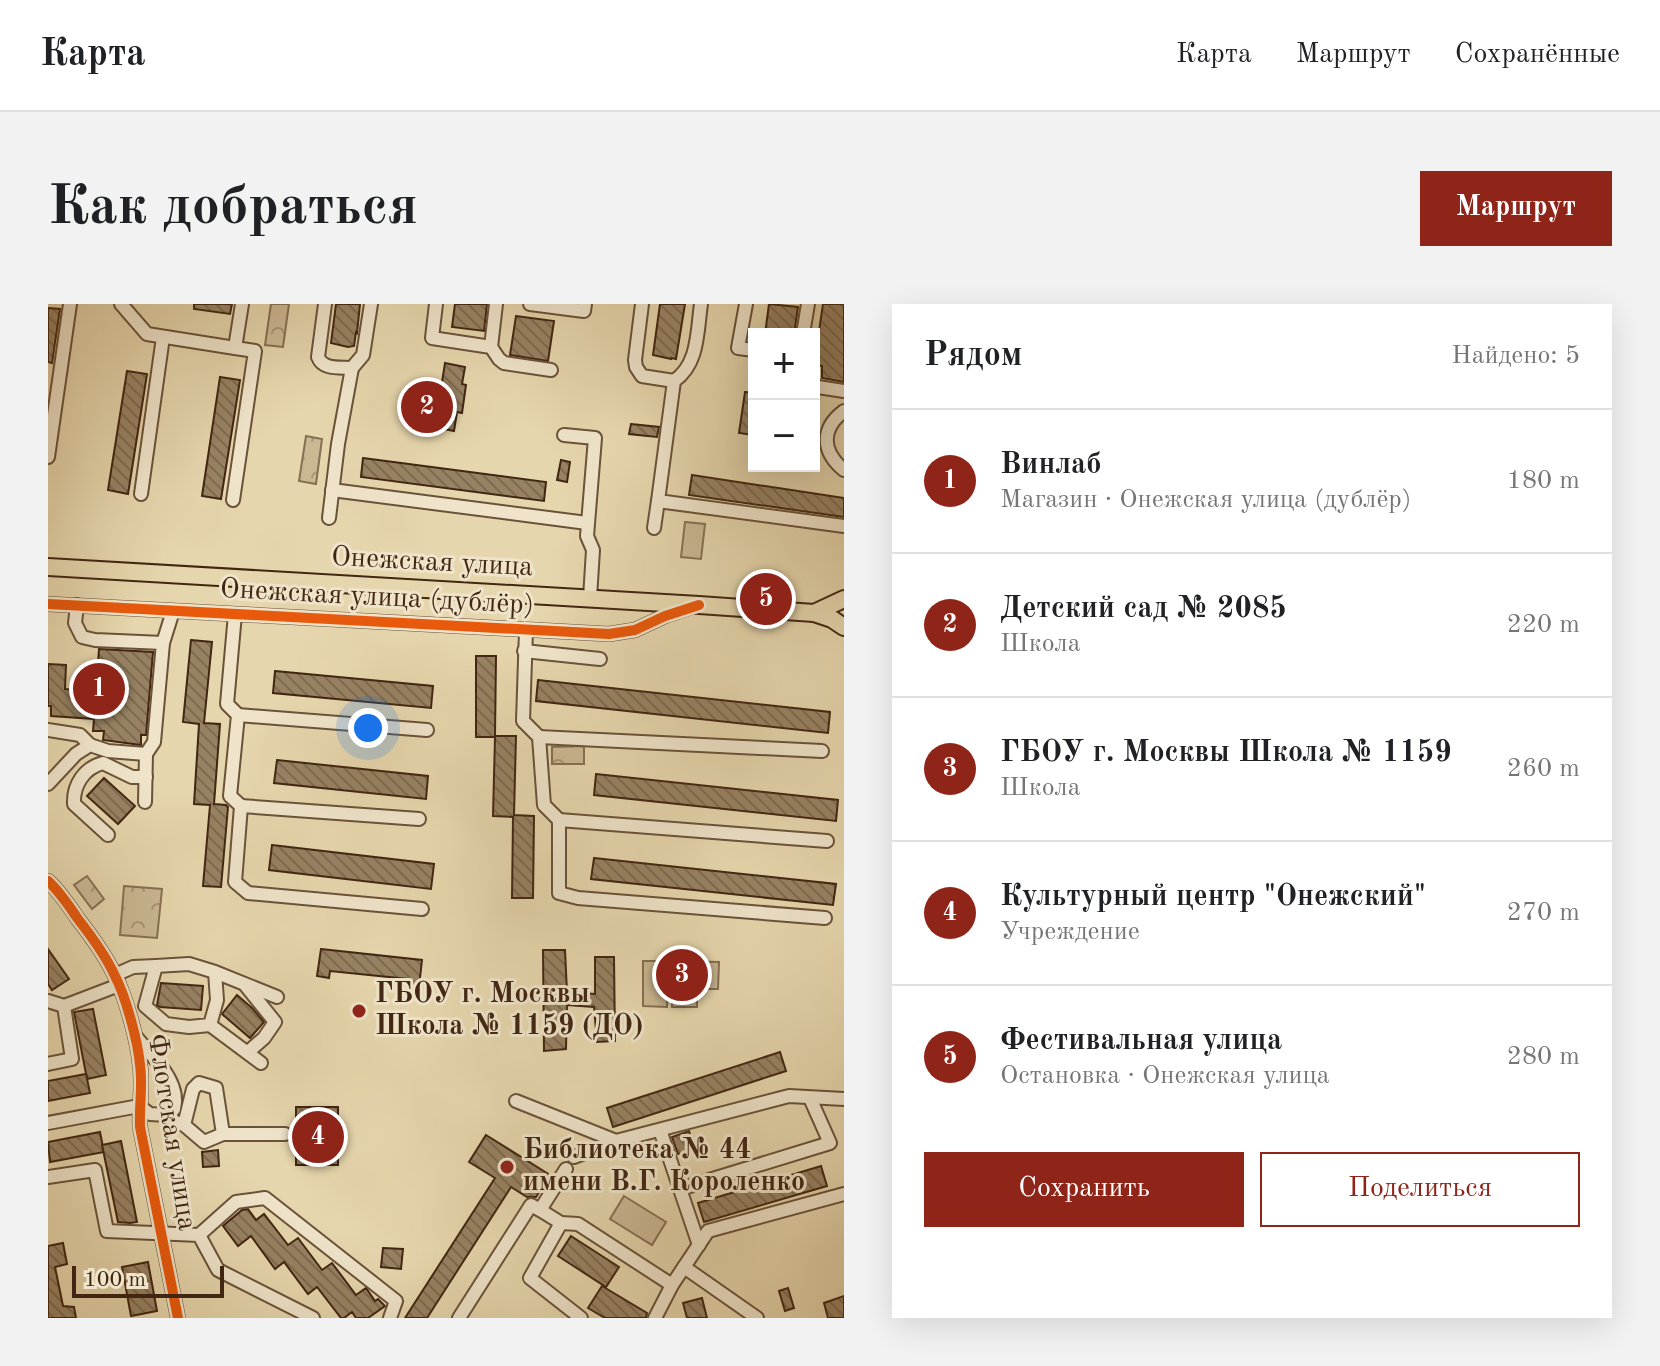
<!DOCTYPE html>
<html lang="ru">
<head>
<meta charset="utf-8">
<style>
  :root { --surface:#fff; --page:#f2f2f2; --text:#202124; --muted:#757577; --line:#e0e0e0; --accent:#8f2418 }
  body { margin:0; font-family:"Old Standard TT",serif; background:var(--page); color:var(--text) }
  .controls { position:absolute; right:24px; top:24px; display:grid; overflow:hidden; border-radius:0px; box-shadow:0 8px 32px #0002 }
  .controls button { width:72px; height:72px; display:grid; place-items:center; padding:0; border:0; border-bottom:2px solid var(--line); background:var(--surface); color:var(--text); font:40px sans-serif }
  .scale { position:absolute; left:24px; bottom:20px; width:152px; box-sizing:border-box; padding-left:8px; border:4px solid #412612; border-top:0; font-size:22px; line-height:28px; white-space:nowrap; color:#412612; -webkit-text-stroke:6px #efe4ca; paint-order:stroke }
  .you { position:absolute; left:320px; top:424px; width:28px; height:28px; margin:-20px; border:6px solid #fff; border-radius:50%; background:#1a73e8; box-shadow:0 0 0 12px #1a73e833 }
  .badge { display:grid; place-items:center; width:52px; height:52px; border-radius:50%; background:var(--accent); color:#fff; font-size:26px; font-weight:700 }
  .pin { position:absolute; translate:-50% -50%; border:4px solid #fff; box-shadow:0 2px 8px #0006 }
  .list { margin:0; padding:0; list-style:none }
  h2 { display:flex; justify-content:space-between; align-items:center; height:104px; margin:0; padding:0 32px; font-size:34px }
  h2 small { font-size:26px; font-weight:400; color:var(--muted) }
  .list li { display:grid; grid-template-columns:52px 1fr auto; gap:24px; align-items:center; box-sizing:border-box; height:144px; padding:0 32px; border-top:2px solid var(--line) }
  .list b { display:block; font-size:30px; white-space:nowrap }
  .list p { margin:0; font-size:26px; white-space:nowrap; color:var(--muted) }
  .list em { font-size:26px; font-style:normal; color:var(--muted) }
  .actions { display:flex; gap:16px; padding:24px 32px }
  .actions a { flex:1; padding:18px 0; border:2px solid var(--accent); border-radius:0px; text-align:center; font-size:28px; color:var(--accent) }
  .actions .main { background:var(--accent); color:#fff }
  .map { position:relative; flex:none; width:796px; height:1014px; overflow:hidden; border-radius:0px }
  header { display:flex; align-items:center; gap:48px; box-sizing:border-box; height:112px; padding:0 40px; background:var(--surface); border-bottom:2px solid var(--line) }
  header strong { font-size:38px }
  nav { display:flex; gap:44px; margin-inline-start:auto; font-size:28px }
  .intro { display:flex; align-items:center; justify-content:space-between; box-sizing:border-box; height:192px; padding:0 48px }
  h1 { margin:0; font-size:56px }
  .button { padding:20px 36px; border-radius:0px; background:var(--accent); color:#fff; font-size:28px; font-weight:700 }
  main { display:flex; gap:48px; padding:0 48px }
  aside { flex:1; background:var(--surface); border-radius:0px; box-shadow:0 8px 32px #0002 }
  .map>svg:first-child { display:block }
  .park { fill:url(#park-crowns); stroke:#866f52; stroke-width:2 }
  .pitch { fill:#cab893; stroke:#866f52; stroke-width:2 }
  .building { fill:url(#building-back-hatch); stroke:#412612; stroke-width:2 }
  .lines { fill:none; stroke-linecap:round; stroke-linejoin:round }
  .minor-casing { stroke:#6a5239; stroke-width:16 }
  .major-casing { stroke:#412612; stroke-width:20 }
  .minor { stroke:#efe4ca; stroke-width:12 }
  .major { stroke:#e6d6ad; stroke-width:16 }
  .cycleway-casing { stroke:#efe4ca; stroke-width:15 }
  .cycleway { stroke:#e8590c; stroke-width:10 }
  .poi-dot { fill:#8f2418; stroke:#efe4ca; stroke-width:3 }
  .labels { text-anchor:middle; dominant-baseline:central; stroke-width:6; stroke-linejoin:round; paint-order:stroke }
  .street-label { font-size:28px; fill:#412612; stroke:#efe4ca }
  .poi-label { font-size:28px; font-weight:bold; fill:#412612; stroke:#efe4ca; text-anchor:start }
</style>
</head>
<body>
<header>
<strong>Карта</strong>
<nav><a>Карта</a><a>Маршрут</a><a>Сохранённые</a></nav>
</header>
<div class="intro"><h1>Как добраться</h1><a class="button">Маршрут</a></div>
<main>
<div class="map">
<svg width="796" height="1014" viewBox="0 0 796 1014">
  <defs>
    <pattern id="park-crowns" width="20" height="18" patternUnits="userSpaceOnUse" patternTransform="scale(2)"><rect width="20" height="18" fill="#cab893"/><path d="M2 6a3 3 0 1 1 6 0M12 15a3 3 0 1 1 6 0" fill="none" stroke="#a69577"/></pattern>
    <pattern id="building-back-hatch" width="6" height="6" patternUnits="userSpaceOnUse" patternTransform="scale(2)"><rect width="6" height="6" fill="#978263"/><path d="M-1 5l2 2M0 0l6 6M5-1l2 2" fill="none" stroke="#7d6a50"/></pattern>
  </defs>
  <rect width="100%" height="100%" fill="#e6d6ad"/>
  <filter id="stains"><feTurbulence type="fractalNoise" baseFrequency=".0025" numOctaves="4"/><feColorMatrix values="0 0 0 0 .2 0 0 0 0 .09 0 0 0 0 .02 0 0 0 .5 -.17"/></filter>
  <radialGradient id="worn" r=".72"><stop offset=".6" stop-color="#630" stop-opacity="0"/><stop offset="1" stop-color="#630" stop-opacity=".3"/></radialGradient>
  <g class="park">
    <path d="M223 0H241L235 43 217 41Z"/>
    <path d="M258 132 274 135 268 180 251 177Z"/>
    <path d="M536 442V460H504V443Z"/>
    <path d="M39 572 56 595 44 605 26 581Z"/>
    <path d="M76 582 114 585 109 634 72 631Z"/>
    <rect x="624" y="685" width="25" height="18"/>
  </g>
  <g class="pitch">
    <path d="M637 218 657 220 653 255 633 253Z"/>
    <path d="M595 657H619V703L595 702Z"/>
    <path d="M624 657 671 658 670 685H624Z"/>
    <path d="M576 892 618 918 604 941 562 915Z"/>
  </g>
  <g class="building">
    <path d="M146 0H184L182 10 146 5Z"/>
    <path d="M288 0H312L309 29 308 28 306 42 300 43 283 39Z"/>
    <path d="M407 0H439L436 27 404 23Z"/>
    <path d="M612 0H637L628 55 623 54V55L605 51Z"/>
    <path d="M721 0 750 3 746 30H717Z"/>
    <path d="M775 0H796V78L774 74V62L766 61Z"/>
    <path d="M0 4 12 5 4 59 0 58Z"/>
    <path d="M468 12 506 17 500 57 462 51Z"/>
    <path d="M397 59 417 63 414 80 418 81 414 109 409 108 406 127 386 123 391 96H388L390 85H393Z"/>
    <path d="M79 67 99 70 80 190 60 186Z"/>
    <path d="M172 73 192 76 173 195 154 192Z"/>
    <path d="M697 88 706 89V131L691 129Z"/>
    <path d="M583 120 611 123 609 133 581 130Z"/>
    <path d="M315 154 498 178 496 197 313 173Z"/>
    <path d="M513 156 522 158 519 178 509 176Z"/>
    <path d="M644 171 796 194V213L641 191Z"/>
    <path d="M143 336 164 338 156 419 172 420 166 500 178 501 180 503 173 583 155 582 162 501 146 500 151 420 135 418Z"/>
    <path d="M51 345 105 348 98 431H93V441L55 436 56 427H45L46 415 3 412V402H0V360L18 361 17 385 48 387Z"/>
    <path d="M428 352H448L447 432H468L466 511 486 512 485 594H464L465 513 445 512 447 433H428Z"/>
    <path d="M227 367 385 382 383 404 225 389Z"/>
    <path d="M490 376 782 408 780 429 488 397Z"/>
    <path d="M229 456 380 472 378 495 226 479Z"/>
    <path d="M548 470 790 496 788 517 546 491Z"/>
    <path d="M56 474 87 502 70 520 39 492Z"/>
    <path d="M224 541 386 560 383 585 221 566Z"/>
    <path d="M546 554 788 580 785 601 543 575Z"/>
    <path d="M0 645 21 675 4 686 0 680Z"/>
    <path d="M273 645 374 656 371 683H360V675L282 667 281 674 269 672Z"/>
    <path d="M495 646H517L519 688 547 690V653H566L567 737 549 738 546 703 519 701 518 745 496 747Z"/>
    <path d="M113 679 155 682 153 706 112 703 109 701Z"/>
    <path d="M189 691 204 704 216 718 202 734 174 710Z"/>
    <path d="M45 705 58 771 39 775 26 708Z"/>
    <path d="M732 748 738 767 565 823 559 804Z"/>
    <path d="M38 770 42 789 0 797V777Z"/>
    <path d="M248 803H290V819H286V845H290V861H248Z"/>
    <path d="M641 827 647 845 630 850 624 833Z"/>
    <path d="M52 828 56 848 2 858 0 838Z"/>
    <path d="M438 831 502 871 488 893H479L463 883 379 1014H357L447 874 421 858Z"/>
    <path d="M73 837 89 918 82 919 70 918 54 841Z"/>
    <path d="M170 846 171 862 155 863 154 848Z"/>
    <path d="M773 862 779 882 656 918 650 899Z"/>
    <path d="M200 905 208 916 216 910 240 941 250 934 274 966 284 959 308 991 318 984 327 997 330 995 337 1002 320 1014H308L304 1008 296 1014H293L269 983 260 990 236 958 227 965 203 932 190 942 175 922 194 906Z"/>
    <path d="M523 932 571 963 558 983 510 952Z"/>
    <path d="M15 939 19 960 7 963 15 1002 26 1003 28 1014H0V942Z"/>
    <path d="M335 944 355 945 353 965 333 963Z"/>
    <path d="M100 958 109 1007 83 1012 74 963Z"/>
    <path d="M554 982 599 1009 598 1014H557L540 1004Z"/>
    <path d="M740 984 746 1004 737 1007 731 987Z"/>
    <path d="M796 992V1014H780L776 999Z"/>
    <path d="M654 994 659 1014H639L635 999Z"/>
  </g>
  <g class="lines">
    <defs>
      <g id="minor">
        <path d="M73 0 99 30 187 44 194 0"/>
        <path d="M277 0 270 53C275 66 291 63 304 64L315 51 323 0"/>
        <path d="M388 0 384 34 443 43 451 55 456 59 503 66"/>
        <path d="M482 0 536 7 537 0"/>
        <path d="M594 0 587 56 588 63 594 72 626 77"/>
        <path d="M653 0C649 27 651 60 626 77L610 197 796 222"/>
        <path d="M698 0 690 44 706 46"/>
        <path d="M755 30 760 0"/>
        <path d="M443 43 448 0"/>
        <path d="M766 80 770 83 796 87"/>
        <path d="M796 107C772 125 774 148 796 166"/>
        <path d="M516 131 547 134 539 232 545 246 542 294"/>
        <path d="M0 153 22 0"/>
        <path d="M284 186 539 219"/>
        <path d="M93 190 115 33"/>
        <path d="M185 196 207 47 187 44"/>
        <path d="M281 214 290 140 304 64"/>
        <path d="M606 224 610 197"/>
        <path d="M0 300 561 330 587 326 617 312 644 303"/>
        <path d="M29 301 27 319 34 333 47 336 115 339"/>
        <path d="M187 310 179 400 190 411 182 492 193 502 187 578 200 589 374 605"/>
        <path d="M478 326 475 417 491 433 496 501 511 516V589L530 594 777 614"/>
        <path d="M476 347 552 355"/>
        <path d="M190 411 379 426"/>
        <path d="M0 426 32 431 42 441"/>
        <path d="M491 433 774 447"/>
        <path d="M0 480 28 450 42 441 60 447 98 450 106 438 115 339 125 307"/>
        <path d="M97 498 98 450"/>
        <path d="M193 502 371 515"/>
        <path d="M511 516 779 537"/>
        <path d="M60 531 26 500C25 481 36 464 55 459L84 473H98"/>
        <path d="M0 577C12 588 21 602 30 615 44 633 58 652 67 672 78 693 90 738 92 761 95 782 91 802 92 823L130 1014"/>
        <path d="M167 668 169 696 162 721 141 723 118 720 97 702 108 662 141 660 167 668 229 693"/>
        <path d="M67 671 85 663 108 662"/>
        <path d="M198 682 227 718 216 734 200 748"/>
        <path d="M0 697 16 702"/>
        <path d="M162 721 213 759"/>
        <path d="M89 734C105 754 133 777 126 805L120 811 102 810 91 802"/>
        <path d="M0 760 24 755 16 702 71 681"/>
        <path d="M468 797 568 837"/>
        <path d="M120 811 127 818 136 821 156 838 175 830 168 784 151 779 145 785 136 821"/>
        <path d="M0 819 91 802"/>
        <path d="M612 826 651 941"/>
        <path d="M175 830H237"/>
        <path d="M526 853 568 837 741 792 796 795"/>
        <path d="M518 865 492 906 513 919 482 974 533 1014"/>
        <path d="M0 873 47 866 59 927 151 931 170 966 265 1014"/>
        <path d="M632 885 782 839 762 794"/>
        <path d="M513 919 530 920 624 981"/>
        <path d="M151 931 188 898 217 894 348 997 342 1014"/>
        <path d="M636 963 709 1014"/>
        <path d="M411 1014 483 901 492 906"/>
        <path d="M607 1014 624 981 660 927 796 890"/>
      </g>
      <g id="major">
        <path d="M0 263 651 301 766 309 784 315 796 323"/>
        <path d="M766 309 796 295"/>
      </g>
    </defs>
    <use href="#minor" class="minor-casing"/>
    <use href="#major" class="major-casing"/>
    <use href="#minor" class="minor"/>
    <use href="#major" class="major"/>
    <defs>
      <g id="cycleway">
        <path d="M0 300 561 330 587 326 617 312 651 301"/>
        <path d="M0 577C12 588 21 602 30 615 44 633 58 652 67 672 78 693 90 738 92 761 95 782 91 802 92 823L130 1014"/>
      </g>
    </defs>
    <use href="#cycleway" class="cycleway-casing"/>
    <use href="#cycleway" class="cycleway"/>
  </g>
  <g class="poi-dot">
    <circle cx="311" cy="707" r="8"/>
    <circle cx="459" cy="863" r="8"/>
  </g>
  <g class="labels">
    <g class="street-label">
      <text transform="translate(384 259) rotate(3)">Онежская улица</text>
      <text transform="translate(329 294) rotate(3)">Онежская улица (дублёр)</text>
      <text transform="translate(123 828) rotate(81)">Флотская улица</text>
    </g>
    <g class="poi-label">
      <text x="327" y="691">ГБОУ г. Москвы<tspan x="327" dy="32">Школа № 1159 (ДО)</tspan></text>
      <text x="475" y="847">Библиотека № 44<tspan x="475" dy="32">имени В.Г. Короленко</tspan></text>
    </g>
  </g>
  <rect width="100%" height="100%" filter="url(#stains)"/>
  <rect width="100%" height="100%" fill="url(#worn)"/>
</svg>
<div class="controls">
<button>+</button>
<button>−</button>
</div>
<div class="scale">100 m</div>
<div class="you"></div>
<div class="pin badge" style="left:51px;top:385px">1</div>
<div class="pin badge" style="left:379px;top:103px">2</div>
<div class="pin badge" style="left:634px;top:671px">3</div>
<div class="pin badge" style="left:270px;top:833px">4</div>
<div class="pin badge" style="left:718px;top:295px">5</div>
</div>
<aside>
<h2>Рядом<small>Найдено: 5</small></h2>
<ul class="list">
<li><span class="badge">1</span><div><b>Винлаб</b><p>Магазин · Онежская улица (дублёр)</p></div><em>180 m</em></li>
<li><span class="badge">2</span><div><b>Детский сад № 2085</b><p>Школа</p></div><em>220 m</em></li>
<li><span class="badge">3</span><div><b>ГБОУ г. Москвы Школа № 1159</b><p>Школа</p></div><em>260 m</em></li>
<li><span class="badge">4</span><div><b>Культурный центр &quot;Онежский&quot;</b><p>Учреждение</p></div><em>270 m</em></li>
<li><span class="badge">5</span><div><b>Фестивальная улица</b><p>Остановка · Онежская улица</p></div><em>280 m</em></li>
</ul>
<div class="actions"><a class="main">Сохранить</a><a>Поделиться</a></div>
</aside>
</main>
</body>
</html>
